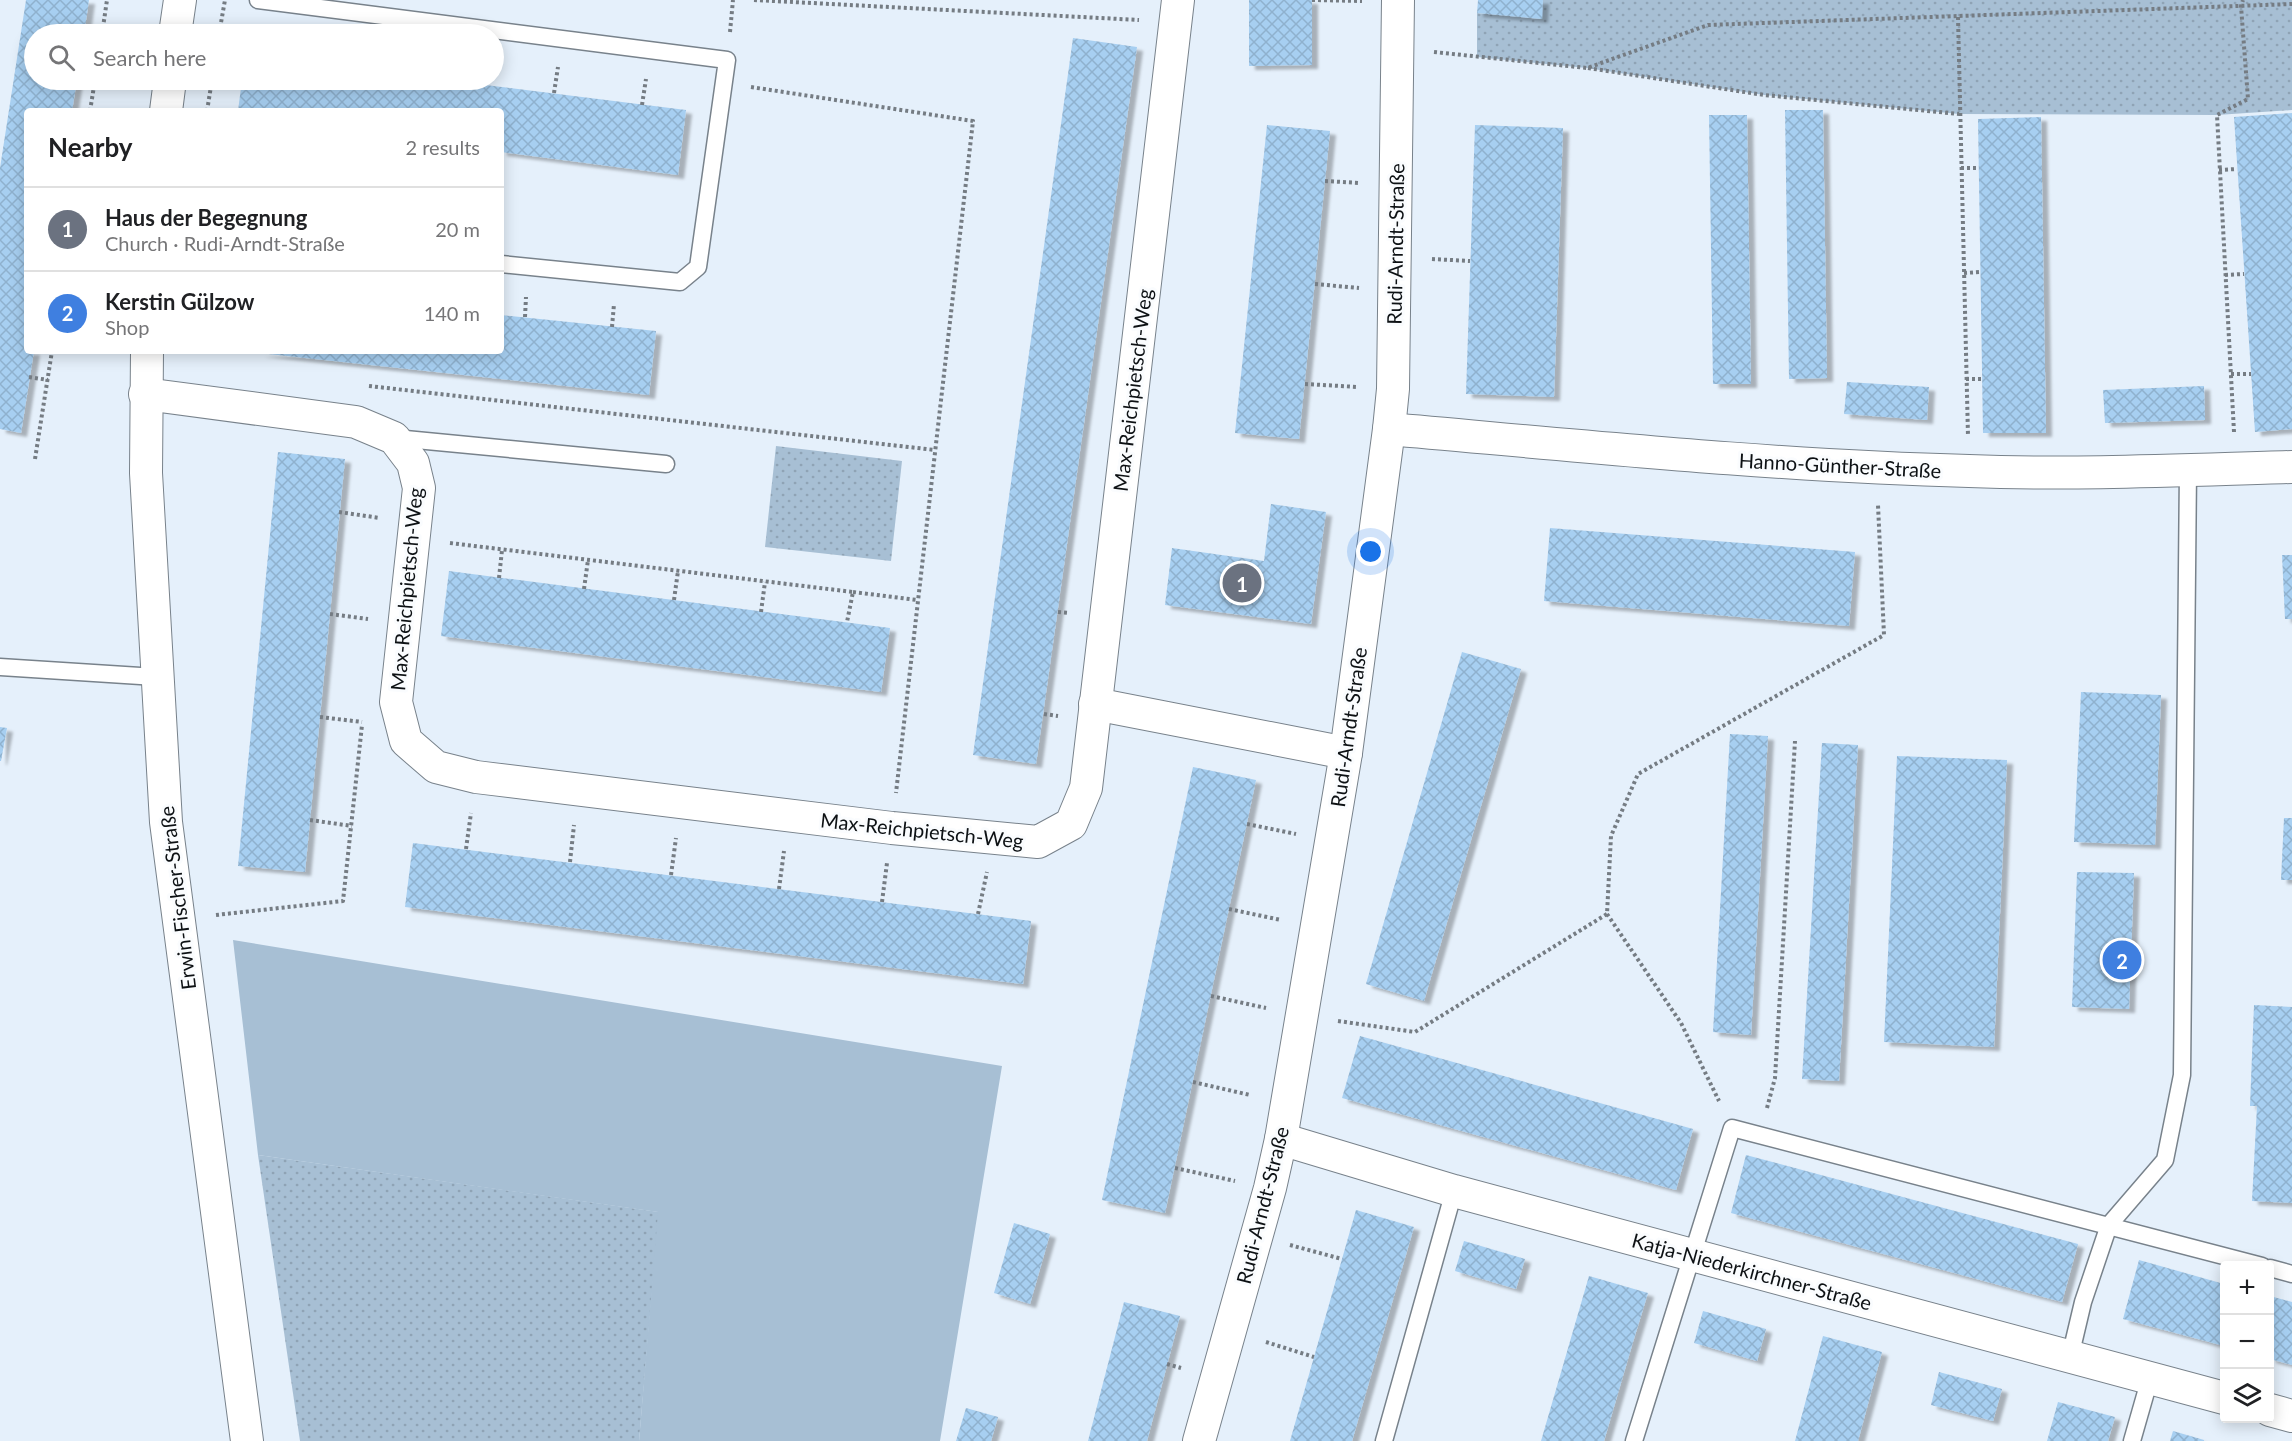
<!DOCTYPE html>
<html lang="en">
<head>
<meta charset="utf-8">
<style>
  :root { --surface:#fff; --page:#f2f2f2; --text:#202124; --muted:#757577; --line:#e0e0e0; --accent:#78562e }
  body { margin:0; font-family:Lato,sans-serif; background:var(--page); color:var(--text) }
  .controls { position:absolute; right:18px; bottom:18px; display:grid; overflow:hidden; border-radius:6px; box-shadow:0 3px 15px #0003 }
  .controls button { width:54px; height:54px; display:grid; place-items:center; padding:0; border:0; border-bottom:2px solid var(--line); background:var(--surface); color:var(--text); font:30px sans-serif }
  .you { position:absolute; left:1371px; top:552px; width:21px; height:21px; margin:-15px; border:4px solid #fff; border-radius:50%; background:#1a73e8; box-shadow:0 0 0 9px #1a73e833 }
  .badge { display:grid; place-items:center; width:39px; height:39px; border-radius:50%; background:var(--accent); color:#fff; font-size:20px; font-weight:700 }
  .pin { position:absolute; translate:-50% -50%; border:3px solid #fff; box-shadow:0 2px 6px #0006 }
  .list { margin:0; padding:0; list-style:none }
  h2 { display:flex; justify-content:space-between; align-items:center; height:78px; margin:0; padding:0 24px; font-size:26px }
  h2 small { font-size:20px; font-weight:400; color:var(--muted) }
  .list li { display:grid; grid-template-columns:39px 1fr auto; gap:18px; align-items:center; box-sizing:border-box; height:84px; padding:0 24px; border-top:2px solid var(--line) }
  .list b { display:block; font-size:22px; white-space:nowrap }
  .list p { margin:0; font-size:20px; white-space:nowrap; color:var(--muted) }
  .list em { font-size:20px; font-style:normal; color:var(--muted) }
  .icon { flex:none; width:33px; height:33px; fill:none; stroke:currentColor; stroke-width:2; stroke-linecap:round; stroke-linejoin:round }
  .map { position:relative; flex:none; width:2292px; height:1441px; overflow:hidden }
  .search { position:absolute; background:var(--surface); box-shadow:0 3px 15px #0003; left:24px; top:24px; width:480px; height:66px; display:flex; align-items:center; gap:15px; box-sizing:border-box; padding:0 21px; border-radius:33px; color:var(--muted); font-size:22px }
  .panel { position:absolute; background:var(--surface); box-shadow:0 3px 15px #0003; left:24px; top:108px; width:480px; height:246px; border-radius:6px }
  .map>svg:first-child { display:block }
  .grass { fill:url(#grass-dots) }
  .garden { fill:#a7bfd4 }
  .building { fill:url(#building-cross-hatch); filter:url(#shadow) }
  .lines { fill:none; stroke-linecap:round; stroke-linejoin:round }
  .lane-casing { stroke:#78828b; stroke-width:19 }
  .street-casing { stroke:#78828b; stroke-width:34 }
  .path { stroke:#757c83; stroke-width:4; stroke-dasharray:3 3; stroke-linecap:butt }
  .lane { stroke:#fff; stroke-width:16 }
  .street { stroke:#fff; stroke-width:32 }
  .labels { text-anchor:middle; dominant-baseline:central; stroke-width:6; stroke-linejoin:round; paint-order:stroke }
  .street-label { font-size:20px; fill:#0d1114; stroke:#fafcfe }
</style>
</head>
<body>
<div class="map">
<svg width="2292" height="1441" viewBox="0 0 2292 1441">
  <defs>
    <pattern id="grass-dots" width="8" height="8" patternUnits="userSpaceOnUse" patternTransform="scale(1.5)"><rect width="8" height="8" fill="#a7bfd4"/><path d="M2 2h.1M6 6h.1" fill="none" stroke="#8fa3b5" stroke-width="1.8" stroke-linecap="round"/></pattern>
    <pattern id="building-cross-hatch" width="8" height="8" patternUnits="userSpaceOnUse" patternTransform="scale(1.5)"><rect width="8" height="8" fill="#a7cff1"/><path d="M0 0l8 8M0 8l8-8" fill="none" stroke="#8fb1ce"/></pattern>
    <filter id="shadow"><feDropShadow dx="6" dy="4" stdDeviation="1.5" flood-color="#0004"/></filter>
  </defs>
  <rect width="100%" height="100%" fill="#e5f0fb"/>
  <g class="grass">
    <path d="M1543 0H2292V110L2217 115 1959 114 1764 95 1587 68 1477 57V13L1541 19Z"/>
    <path d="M776 446 902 461 891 561 765 547Z"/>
    <path d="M258 1155 659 1212 639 1441H300Z"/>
  </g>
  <path class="garden" d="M233 940 1002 1066 940 1441H639L658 1212 258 1155Z"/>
  <g class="building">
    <path d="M26 0H89L84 34H34V80H77L72 111H27V351H34L21 433 0 429V168Z"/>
    <path d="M1249 0H1312V65L1249 66Z"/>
    <path d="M1478 0H1543L1542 19 1477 13Z"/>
    <path d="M1073 38 1137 47 1036 764 973 755Z"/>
    <path d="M242 80H445L686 110 678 175 501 152V111H238Z"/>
    <path d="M1785 110H1823L1827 378 1789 379Z"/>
    <path d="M2292 113V429L2255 432 2234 117Z"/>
    <path d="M1709 115H1747L1751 384H1713Z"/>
    <path d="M2041 117 2046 433H1983L1978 119Z"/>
    <path d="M1267 125 1330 131 1299 439 1235 433Z"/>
    <path d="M1475 125 1563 128 1554 397 1466 394Z"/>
    <path d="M501 315 656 331 649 395 259 353 501 351Z"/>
    <path d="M1847 382 1929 387 1927 420 1844 414Z"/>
    <path d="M2204 386 2205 420 2105 423 2103 390Z"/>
    <path d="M278 452 345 459 305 872 238 866Z"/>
    <path d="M1271 504 1326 512 1311 624 1165 605 1172 548 1264 561Z"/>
    <path d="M1550 528 1855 552 1849 626 1544 601Z"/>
    <path d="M2282 555H2292V619H2285Z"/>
    <path d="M449 571 890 628 881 692 441 636Z"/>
    <path d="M1462 652 1521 669 1424 1001 1366 984Z"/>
    <path d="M2081 692 2161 695 2155 845 2074 842Z"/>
    <path d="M0 727 7 728 1 761H0Z"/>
    <path d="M1730 734 1768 736 1751 1035 1713 1032Z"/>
    <path d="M1822 743 1858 745 1839 1081 1802 1079Z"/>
    <path d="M1897 756 2007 760 1994 1047 1884 1042Z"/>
    <path d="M1193 767 1256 780 1165 1213 1102 1200Z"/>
    <path d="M2284 818H2292V880H2281Z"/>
    <path d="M413 843 1031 921 1023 984 405 907Z"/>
    <path d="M2077 872 2134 873 2129 1009 2072 1007Z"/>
    <path d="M2254 1005 2292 1007V1203L2252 1201 2257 1106H2250Z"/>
    <path d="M1360 1036 1693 1129 1676 1190 1342 1098Z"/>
    <path d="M1746 1155 2078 1244 2062 1302 1731 1213Z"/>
    <path d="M1356 1210 1414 1227 1352 1441H1290Z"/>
    <path d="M1014 1223 1050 1234 1030 1304 994 1293Z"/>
    <path d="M1464 1241 1525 1259 1516 1289 1455 1271Z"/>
    <path d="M2139 1260 2224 1284V1346L2123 1319Z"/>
    <path d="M1589 1276 1648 1293 1633 1342 1604 1441H1541Z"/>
    <path d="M2270 1296 2292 1302V1365L2270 1359Z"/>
    <path d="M1124 1302 1180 1316 1147 1441H1088Z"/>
    <path d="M1703 1311 1766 1329 1757 1361 1694 1343Z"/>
    <path d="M1823 1336 1882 1352 1858 1441H1795Z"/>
    <path d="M1939 1372 2002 1389 1993 1421 1931 1405Z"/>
    <path d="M2058 1402 2115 1417 2108 1441H2047Z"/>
    <path d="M966 1408 998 1417 991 1441H956Z"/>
    <path d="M2173 1431 2204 1440V1441H2170Z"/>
  </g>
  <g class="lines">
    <defs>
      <g id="lane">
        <path d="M258 0 727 60 698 267 680 282 501 264"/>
        <path d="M395 438 666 464"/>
        <path d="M0 667 156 677"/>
        <path d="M2270 1268 2292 1274"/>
        <path d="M2070 1357 2083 1302 2109 1225 2165 1160 2182 1075 2188 470"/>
        <path d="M1384 1441 1454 1191"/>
        <path d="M1634 1441 1732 1128 2262 1266"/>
        <path d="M2132 1441 2150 1378"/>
      </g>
      <g id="street">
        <path d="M175 34 180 0"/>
        <path d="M166 111 170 80"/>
        <path d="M147 351 146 473 166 822 247 1441"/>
        <path d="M145 394 356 422 394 438 413 463 419 488 396 702 406 741 436 767 476 777 892 828 1038 842 1071 824 1086 788 1178 0"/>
        <path d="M1389 429C1583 446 1776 466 1969 471 2077 475 2184 470 2292 467"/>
        <path d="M1095 704 1346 753"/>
        <path d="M1281 1139 1454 1191 2224 1398"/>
        <path d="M2270 1410 2292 1416"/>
        <path d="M1199 1441 1270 1188 1281 1139 1346 753 1389 429 1393 389 1398 0"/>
      </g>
    </defs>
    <use href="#lane" class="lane-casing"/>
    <use href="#street" class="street-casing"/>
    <g class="path">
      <path d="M754 0 1139 20"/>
      <path d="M1312 0 1362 1"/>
      <path d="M1958 17 1968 436"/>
      <path d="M730 32 733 0"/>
      <path d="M102 34 107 0"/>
      <path d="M219 34 225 0"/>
      <path d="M1434 52 1587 68 1708 25 2292 4"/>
      <path d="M1588 68 1764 95 1959 114"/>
      <path d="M469 83V80"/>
      <path d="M751 87 973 121 896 793"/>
      <path d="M554 93 558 67"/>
      <path d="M642 105 646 79"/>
      <path d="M90 111 95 80"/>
      <path d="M207 111 212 80"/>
      <path d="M1961 168H1979"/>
      <path d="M2219 170 2237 169"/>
      <path d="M1325 181 1360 183"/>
      <path d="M1432 259 1470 261"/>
      <path d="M1964 273 1980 272"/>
      <path d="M2225 275 2244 274"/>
      <path d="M1315 284 1359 288"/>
      <path d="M525 317 526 297"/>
      <path d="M612 327 614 304"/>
      <path d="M2231 374H2251"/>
      <path d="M29 377 48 380"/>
      <path d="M1966 379H1982"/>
      <path d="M1305 384 1358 387"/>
      <path d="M369 386 935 450"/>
      <path d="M2234 432 2217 115 2248 99 2241 6 2243 0"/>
      <path d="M35 459 52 351"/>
      <path d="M339 512 380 518"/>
      <path d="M450 543 853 592 847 622"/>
      <path d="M499 578 502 550"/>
      <path d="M584 589 588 560"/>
      <path d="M853 592 917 600"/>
      <path d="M674 600 678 571"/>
      <path d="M761 612 765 582"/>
      <path d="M1058 612 1069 613"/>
      <path d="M330 614 368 619"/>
      <path d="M1044 714 1058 716"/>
      <path d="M320 717 362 722"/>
      <path d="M310 820 352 826"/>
      <path d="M1247 824 1296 834"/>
      <path d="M466 849 471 813"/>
      <path d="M570 862 574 825"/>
      <path d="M671 875 676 838"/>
      <path d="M779 889 784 851"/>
      <path d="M882 902 887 863"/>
      <path d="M1229 909 1281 920"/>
      <path d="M978 914 987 872"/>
      <path d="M1607 914 1681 1023 1719 1101"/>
      <path d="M216 915 343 901 362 725"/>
      <path d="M1211 996 1266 1008"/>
      <path d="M1338 1021 1415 1032 1607 914 1611 836 1638 774 1884 635 1878 505"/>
      <path d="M1193 1082 1250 1095"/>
      <path d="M1767 1108 1775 1078 1795 741"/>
      <path d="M1175 1168 1235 1181"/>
      <path d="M1290 1245 1342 1259"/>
      <path d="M1266 1342 1314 1357"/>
      <path d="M1167 1364 1181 1368"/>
    </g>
    <use href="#lane" class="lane"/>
    <use href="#street" class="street"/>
  </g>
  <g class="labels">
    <g class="street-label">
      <text transform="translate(1395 244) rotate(-89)">Rudi-Arndt-Straße</text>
      <text transform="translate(1132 390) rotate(-83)">Max-Reichpietsch-Weg</text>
      <text transform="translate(1840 465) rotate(3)">Hanno-Günther-Straße</text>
      <text transform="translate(406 589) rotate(-85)">Max-Reichpietsch-Weg</text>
      <text transform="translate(1348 727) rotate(-82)">Rudi-Arndt-Straße</text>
      <text transform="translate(922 830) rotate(6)">Max-Reichpietsch-Weg</text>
      <text transform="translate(177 898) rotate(-97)">Erwin-Fischer-Straße</text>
      <text transform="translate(1262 1205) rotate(-76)">Rudi-Arndt-Straße</text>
      <text transform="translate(1752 1271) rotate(15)">Katja-Niederkirchner-Straße</text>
    </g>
  </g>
</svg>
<div class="controls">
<button>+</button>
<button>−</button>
<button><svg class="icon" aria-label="layers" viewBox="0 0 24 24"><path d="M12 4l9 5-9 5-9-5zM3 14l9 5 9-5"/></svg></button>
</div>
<div class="you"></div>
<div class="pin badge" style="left:1242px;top:583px;background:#6b7280">1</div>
<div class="pin badge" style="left:2122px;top:960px;background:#3f7fe0">2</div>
<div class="search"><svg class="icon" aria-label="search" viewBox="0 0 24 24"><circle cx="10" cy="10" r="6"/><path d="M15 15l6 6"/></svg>Search here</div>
<section class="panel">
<h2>Nearby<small>2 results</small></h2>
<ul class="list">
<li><span class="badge" style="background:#6b7280">1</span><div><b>Haus der Begegnung</b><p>Church · Rudi-Arndt-Straße</p></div><em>20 m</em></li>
<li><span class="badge" style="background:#3f7fe0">2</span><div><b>Kerstin Gülzow</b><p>Shop</p></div><em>140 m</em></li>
</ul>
</section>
</div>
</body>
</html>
